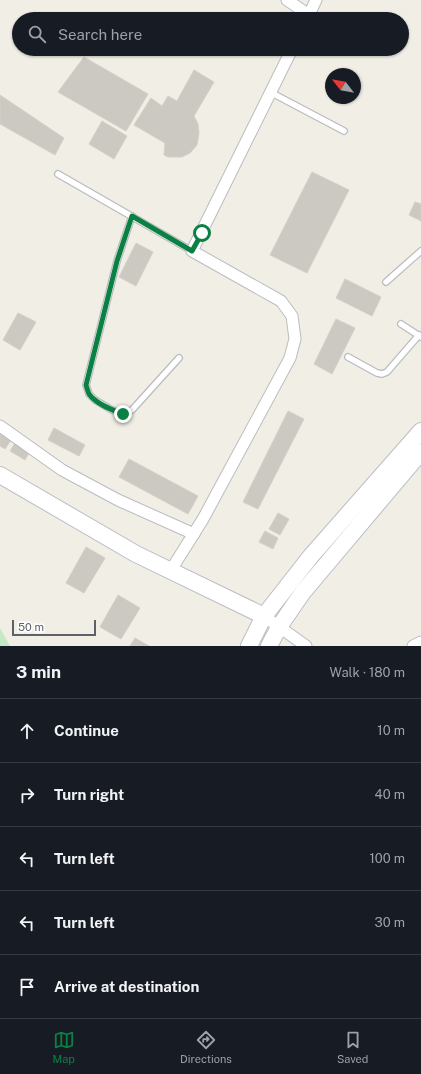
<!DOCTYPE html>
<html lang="en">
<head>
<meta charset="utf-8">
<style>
  :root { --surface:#171b24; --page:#242831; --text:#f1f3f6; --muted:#9ea1a6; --line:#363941; --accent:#0b8043 }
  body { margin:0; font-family:"Public Sans",sans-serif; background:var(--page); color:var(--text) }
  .compass { position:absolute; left:325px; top:68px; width:36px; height:36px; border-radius:50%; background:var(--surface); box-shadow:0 1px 3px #0004; rotate:301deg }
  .scale { position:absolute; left:12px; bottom:10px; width:84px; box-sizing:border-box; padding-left:4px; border:2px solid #5e6268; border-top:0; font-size:11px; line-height:14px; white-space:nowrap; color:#5e6268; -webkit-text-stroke:3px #fff; paint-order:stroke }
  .stop { position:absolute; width:12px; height:12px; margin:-9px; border:3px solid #0b8043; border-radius:50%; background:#fff }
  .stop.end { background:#0b8043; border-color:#fff; box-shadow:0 1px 4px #0008 }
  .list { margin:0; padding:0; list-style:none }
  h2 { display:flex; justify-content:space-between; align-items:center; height:52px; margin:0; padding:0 16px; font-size:17px }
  h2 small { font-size:13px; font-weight:400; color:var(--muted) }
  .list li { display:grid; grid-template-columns:26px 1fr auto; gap:12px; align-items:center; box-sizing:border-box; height:64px; padding:0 16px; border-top:1px solid var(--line) }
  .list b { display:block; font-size:15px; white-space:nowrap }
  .list em { font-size:13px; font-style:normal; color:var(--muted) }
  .icon { flex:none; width:22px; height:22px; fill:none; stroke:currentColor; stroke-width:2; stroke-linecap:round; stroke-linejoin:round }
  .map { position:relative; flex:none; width:421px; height:646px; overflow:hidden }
  .search { position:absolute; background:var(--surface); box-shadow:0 1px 3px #0004; left:12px; right:12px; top:12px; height:44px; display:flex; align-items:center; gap:10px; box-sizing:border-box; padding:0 14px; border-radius:22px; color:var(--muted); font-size:15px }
  .sheet { height:372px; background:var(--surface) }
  nav { display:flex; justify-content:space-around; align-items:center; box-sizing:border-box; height:56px; border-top:1px solid var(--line); background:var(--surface); font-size:11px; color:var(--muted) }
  nav a { display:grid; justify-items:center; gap:2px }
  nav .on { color:var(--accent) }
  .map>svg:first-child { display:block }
  .green { fill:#c3eac2 }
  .building { fill:#ccc9c3; stroke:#d6d0c4 }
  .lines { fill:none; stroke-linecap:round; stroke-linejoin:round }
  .lane-casing { stroke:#b9bcc1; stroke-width:8 }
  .street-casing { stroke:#b9bcc1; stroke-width:13 }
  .secondary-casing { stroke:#babdc3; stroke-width:18 }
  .lane { stroke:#fff; stroke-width:5.5 }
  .street { stroke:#fff; stroke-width:11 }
  .secondary { stroke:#fff; stroke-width:16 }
  .route { stroke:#0b8043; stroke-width:5 }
</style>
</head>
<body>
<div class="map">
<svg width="421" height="646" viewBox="0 0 421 646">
  <rect width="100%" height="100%" fill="#f1eee6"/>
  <path class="green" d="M0 628 10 646H0Z"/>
  <g class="building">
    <path d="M84 57 148 94 126 131 58 92Z"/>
    <path d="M194 70 214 82 194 116 198 124 199 133 197 145 190 153 182 157H168L164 155 165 143 134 125 151 98 162 106 168 96 177 101Z"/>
    <path d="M0 95 64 138 55 155 0 124Z"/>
    <path d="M102 121 127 136 114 159 89 144Z"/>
    <path d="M312 172 349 190 307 273 270 255Z"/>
    <path d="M415 202 421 204V221L409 215Z"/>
    <path d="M136 243 153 252 136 286 119 277Z"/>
    <path d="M345 279 381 297 372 316 336 298Z"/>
    <path d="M18 313 36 322 20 350 3 340Z"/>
    <path d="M336 319 355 328 332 374 314 364Z"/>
    <path d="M288 411 304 419 258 509 243 502Z"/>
    <path d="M54 428 85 445 79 456 48 440Z"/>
    <path d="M0 433 11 440 5 449 0 446Z"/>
    <path d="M15 443 30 451 25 460 10 451Z"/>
    <path d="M129 459 198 496 188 514 119 477Z"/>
    <path d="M278 513 289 519 280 535 269 529Z"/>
    <path d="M265 531 278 538 273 549 259 542Z"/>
    <path d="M86 547 105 558 84 593 66 583Z"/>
    <path d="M118 595 140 608 121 639 100 627Z"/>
    <path d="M135 638 149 646H130Z"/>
  </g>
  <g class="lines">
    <defs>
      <g id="lane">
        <path d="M270 92 344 131"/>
        <path d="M58 174 192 251"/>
        <path d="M132 216 117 261 86 385 89 394 95 400 112 410 123 414 132 410 179 358"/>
        <path d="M386 282 421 251"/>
        <path d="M401 324 421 337"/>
        <path d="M348 357 377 373 382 374 387 372 419 335"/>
      </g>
      <g id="street">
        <path d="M287 0 309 15"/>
        <path d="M307 19 316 0"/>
        <path d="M0 426 62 470 118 500 194 534"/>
        <path d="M171 570 203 519 290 358 295 339 292 316 281 301 192 251 292 49"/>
        <path d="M264 616 306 646"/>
        <path d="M413 646 421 642"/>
      </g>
      <g id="secondary">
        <path d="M0 475 136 554 264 616"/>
        <path d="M249 646 264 616 311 556 421 431"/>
        <path d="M269 646 279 627 303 592 421 452"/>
      </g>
    </defs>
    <use href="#lane" class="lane-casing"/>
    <use href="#street" class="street-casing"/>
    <use href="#secondary" class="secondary-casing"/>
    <use href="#lane" class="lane"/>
    <use href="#street" class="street"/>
    <use href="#secondary" class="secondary"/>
  </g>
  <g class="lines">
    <path class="route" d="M123 414C112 410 96 404 89 394 88 392 87 388 86 385L117 261 132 216 192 251 202 233"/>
  </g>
</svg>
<svg class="compass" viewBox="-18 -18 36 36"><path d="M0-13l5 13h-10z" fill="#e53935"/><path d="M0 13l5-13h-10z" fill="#9ea1a6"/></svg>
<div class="scale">50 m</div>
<div class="stop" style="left:202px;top:233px"></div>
<div class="stop end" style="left:123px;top:414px"></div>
<div class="search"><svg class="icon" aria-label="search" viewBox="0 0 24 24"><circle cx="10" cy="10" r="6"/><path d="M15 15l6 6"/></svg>Search here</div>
</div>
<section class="sheet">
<h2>3 min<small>Walk · 180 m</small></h2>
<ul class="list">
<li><svg class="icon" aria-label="ahead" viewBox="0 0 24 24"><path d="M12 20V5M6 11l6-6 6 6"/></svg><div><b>Continue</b></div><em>10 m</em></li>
<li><svg class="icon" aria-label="right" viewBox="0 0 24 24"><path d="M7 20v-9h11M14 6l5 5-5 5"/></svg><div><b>Turn right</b></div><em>40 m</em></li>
<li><svg class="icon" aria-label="left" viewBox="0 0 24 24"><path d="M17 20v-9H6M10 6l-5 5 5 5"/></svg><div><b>Turn left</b></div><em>100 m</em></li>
<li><svg class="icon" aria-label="left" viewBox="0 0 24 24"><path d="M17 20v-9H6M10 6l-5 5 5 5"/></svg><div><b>Turn left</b></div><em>30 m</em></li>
<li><svg class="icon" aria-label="arrive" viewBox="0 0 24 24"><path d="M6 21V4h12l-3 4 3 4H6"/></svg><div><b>Arrive at destination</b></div></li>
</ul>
</section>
<nav>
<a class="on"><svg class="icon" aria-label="map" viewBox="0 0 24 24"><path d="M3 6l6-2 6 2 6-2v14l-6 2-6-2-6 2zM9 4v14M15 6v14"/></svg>Map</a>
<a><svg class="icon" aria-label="directions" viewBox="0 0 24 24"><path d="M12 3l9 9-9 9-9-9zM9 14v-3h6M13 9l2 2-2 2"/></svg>Directions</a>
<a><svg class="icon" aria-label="saved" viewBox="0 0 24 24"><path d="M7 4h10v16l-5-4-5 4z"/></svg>Saved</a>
</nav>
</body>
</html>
